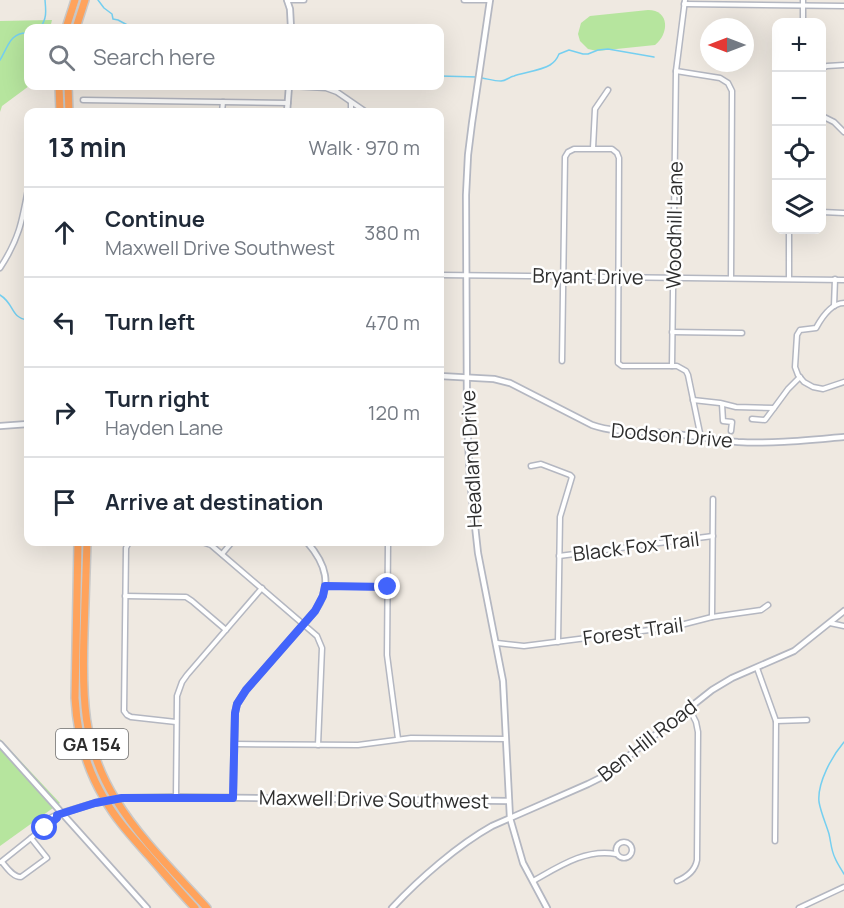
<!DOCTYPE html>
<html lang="en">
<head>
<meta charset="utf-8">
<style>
  :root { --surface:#fff; --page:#f6f6f7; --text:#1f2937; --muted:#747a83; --line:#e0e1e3 }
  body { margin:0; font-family:Manrope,sans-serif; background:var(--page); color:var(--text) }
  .controls { position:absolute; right:18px; top:18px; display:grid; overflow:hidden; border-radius:12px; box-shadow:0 6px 24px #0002 }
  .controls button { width:54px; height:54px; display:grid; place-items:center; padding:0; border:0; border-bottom:2px solid var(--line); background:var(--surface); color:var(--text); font:30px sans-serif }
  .compass { position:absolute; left:700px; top:18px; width:54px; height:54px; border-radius:50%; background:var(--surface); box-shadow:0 6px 24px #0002; rotate:270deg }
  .stop { position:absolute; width:18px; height:18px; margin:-14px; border:4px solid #4264fb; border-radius:50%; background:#fff }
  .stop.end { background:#4264fb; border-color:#fff; box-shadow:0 2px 6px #0008 }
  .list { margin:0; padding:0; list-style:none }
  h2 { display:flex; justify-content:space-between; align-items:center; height:78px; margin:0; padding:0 24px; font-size:26px }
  h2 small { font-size:20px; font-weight:400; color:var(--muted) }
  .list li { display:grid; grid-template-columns:39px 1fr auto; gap:18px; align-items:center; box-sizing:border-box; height:90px; padding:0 24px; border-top:2px solid var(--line) }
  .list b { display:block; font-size:22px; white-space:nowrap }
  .list p { margin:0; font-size:20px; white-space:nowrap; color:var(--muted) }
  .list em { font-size:20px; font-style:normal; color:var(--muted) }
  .icon { flex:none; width:33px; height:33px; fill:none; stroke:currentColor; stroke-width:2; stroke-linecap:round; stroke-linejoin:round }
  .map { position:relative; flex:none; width:844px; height:908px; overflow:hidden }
  .search { position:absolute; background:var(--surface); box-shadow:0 6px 24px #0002; left:24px; top:24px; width:420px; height:66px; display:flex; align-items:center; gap:15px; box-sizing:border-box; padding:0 21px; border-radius:12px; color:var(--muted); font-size:22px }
  .panel { position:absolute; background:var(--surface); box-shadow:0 6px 24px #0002; left:24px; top:108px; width:420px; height:438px; border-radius:12px }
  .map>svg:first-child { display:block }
  .green { fill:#b6e59e }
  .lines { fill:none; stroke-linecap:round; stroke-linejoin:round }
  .stream { stroke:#75cff0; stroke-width:1.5 }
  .street-casing { stroke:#b4b7c1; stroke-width:7 }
  .secondary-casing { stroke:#b4b7c1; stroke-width:8 }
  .highway-casing { stroke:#c9c9c9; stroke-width:10 }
  .street { stroke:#fff; stroke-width:4 }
  .secondary { stroke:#fff; stroke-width:4.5 }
  .highway { stroke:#ffa35c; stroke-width:7 }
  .secondary-bridge-casing { stroke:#b4b7c1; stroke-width:8; stroke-linecap:butt }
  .secondary-bridge { stroke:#fff; stroke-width:4.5 }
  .route { stroke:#4264fb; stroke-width:8 }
  .labels { text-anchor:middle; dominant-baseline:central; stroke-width:5; stroke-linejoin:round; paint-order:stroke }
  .shield { fill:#fff; stroke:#6d6d6d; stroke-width:1.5 }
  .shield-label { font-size:18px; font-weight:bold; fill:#2e2e2e }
  .street-label { font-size:20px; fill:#2e2e2e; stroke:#fff }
</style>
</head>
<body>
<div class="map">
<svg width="844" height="908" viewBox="0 0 844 908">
  <rect width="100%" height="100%" fill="#efe9e1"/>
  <g class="green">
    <path d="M648 10C670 10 669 34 655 45L597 51 588 49 580 41 578 34 581 23 590 16Z"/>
    <path d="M52 20 50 28H28L29 86 2 106 0 112V21Z"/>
    <path d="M0 739 60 803 0 846Z"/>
  </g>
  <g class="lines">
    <g class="stream">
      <path d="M98 0 104 8 112 14 113 19 118 20 133 28"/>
      <path d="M40 28C47 19 46 11 45 0"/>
      <path d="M0 60C8 47 10 32 28 33"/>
      <path d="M440 76 477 77"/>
      <path d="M482 78C488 79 494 81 501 81 506 81 509 77 514 76 523 73 542 70 550 65 555 62 557 59 559 54L569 50 583 54H588L598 50 608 49 654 57"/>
      <path d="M0 295C15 304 10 318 28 320"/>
      <path d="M844 742C832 756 817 783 819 802 821 813 826 824 829 834 831 842 831 850 835 858 837 863 841 869 844 874"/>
    </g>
    <defs>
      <g id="street">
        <path d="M287 0H304"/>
        <path d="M464 0H490"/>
        <path d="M684 4 844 6"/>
        <path d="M803 22V0"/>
        <path d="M822 68 827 66 844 65"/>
        <path d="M676 71 720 78 728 83 732 91 731 278"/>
        <path d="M291 86 326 88 337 92 366 112"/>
        <path d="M83 100 288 103"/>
        <path d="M222 112 223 102"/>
        <path d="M351 112V103"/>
        <path d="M822 116 834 122 844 132"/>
        <path d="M593 148 595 109 608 90"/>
        <path d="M822 212 844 213"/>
        <path d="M0 268C19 239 22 222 28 189"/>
        <path d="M440 275 844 280"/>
        <path d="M789 278V230"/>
        <path d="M844 303C831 303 822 317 816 328L800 330 797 335 795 367 798 375 804 382 813 387 823 389 844 382"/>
        <path d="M834 306 835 279"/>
        <path d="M672 332 742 333"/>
        <path d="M562 361 565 157 568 152 574 149H612L617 153 619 158 618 363 622 366H677L686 371 688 375 701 438"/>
        <path d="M672 366 676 71 685 0"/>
        <path d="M693 400 720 403 736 407 774 408 788 389 800 377"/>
        <path d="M722 404 723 421 732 422 731 431"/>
        <path d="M752 419 765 420 774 408"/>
        <path d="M531 466 541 464 570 475 572 477 560 517 558 642"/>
        <path d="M132 542H129L126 548 124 711 127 715 131 717 176 722"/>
        <path d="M178 542H202L211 545 317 636 322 648 318 745"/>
        <path d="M388 542 387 655 398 739"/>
        <path d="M222 554 232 542"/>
        <path d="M559 556 713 536"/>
        <path d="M325 586 388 587"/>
        <path d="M125 596 186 597 192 601 226 630"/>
        <path d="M712 617 713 499"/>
        <path d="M830 623 844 626"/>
        <path d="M497 643 524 646 673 627 712 617 761 610 768 605"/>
        <path d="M757 668 776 721 775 841"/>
        <path d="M776 721 807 720"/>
        <path d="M234 744 358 745 411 738 506 739"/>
        <path d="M176 797 177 696 182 682 187 675 262 588"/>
        <path d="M41 829C44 823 51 816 57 815"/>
        <circle cx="624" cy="850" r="8"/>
        <path d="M1 862 41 830 45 828 57 818V815"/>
        <path d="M2 862C7 868 13 877 21 877L47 858 31 838"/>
        <path d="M533 881C558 867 586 848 616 854"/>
        <path d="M677 881C687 877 695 871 697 860L698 732 696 722 689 708"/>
        <path d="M799 908 844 887"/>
      </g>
      <g id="secondary">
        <path d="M287 0 290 9 291 28"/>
        <path d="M490 0 472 123 468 155 466 195 467 420 470 480 478 553 503 681 510 818 523 863 547 908"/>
        <path d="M287 112 289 86"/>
        <path d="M440 376 494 379 510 383 592 425C615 433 640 431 665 433 689 435 713 440 738 442 773 444 809 440 844 437"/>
        <path d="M0 426 28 424"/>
        <path d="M0 744 147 908"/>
        <path d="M122 798 176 797 509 801"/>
        <path d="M233 798 235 713 237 704 246 690 315 611C333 585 326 564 307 542"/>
        <path d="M62 813 95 803"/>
        <path d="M392 908C419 879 458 845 492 826L588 784 602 777 712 690 732 678 794 651 844 611"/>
      </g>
      <g id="highway">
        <path d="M66 28 75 0"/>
        <path d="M76 28 85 0"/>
        <path d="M59 86 60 112"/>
        <path d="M68 86 69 112"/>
        <path d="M78 542 75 698C77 733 86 768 104 798 116 820 133 838 149 856 164 873 179 891 195 908"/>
        <path d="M87 542C86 572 85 602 84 633 82 694 82 746 116 800 139 838 177 875 207 908"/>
      </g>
    </defs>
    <use href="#street" class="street-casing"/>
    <use href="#secondary" class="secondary-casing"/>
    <use href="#highway" class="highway-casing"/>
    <use href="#street" class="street"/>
    <use href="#secondary" class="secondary"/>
    <use href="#highway" class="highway"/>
    <defs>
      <path id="secondary-bridge" d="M95 803 122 798"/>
    </defs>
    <use href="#secondary-bridge" class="secondary-bridge-casing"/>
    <use href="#secondary-bridge" class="secondary-bridge"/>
  </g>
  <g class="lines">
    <path class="route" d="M45 828 57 818V815L95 803 122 798H233L235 713 237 704 246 690 315 611 323 596 325 586 388 587"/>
  </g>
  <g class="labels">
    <rect class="shield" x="56" y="729" width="72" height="30" rx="4.5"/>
    <g class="shield-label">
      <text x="92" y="744">GA 154</text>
    </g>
    <g class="street-label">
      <text transform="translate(674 225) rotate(-89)">Woodhill Lane</text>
      <text transform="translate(588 276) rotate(1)">Bryant Drive</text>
      <text transform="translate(672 435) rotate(5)">Dodson Drive</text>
      <text transform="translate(471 459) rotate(-93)">Headland Drive</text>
      <text transform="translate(636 546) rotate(-7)">Black Fox Trail</text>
      <text transform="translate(633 631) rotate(-8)">Forest Trail</text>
      <text transform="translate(647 740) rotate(-38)">Ben Hill Road</text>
      <text transform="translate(374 799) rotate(1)">Maxwell Drive Southwest</text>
    </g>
  </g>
</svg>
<div class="controls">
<button>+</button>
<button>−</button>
<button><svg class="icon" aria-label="locate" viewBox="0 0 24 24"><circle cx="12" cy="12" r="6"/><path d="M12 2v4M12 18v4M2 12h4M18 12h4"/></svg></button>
<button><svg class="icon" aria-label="layers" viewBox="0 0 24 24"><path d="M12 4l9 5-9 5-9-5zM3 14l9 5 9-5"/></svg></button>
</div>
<svg class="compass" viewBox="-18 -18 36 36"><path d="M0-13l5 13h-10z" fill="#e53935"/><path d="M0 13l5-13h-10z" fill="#747a83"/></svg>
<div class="stop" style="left:45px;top:828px"></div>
<div class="stop end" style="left:388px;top:587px"></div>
<div class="search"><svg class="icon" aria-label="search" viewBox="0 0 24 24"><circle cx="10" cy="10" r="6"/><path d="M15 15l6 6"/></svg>Search here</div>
<section class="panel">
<h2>13 min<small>Walk · 970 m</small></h2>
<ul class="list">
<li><svg class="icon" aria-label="ahead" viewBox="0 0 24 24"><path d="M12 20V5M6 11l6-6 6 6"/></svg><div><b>Continue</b><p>Maxwell Drive Southwest</p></div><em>380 m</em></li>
<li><svg class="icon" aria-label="left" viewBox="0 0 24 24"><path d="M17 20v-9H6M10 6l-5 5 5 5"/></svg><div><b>Turn left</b></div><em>470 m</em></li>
<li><svg class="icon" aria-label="right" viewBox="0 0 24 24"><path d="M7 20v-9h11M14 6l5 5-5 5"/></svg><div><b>Turn right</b><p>Hayden Lane</p></div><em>120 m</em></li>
<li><svg class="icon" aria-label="arrive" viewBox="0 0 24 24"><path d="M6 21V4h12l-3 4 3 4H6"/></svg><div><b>Arrive at destination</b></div></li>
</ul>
</section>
</div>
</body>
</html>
